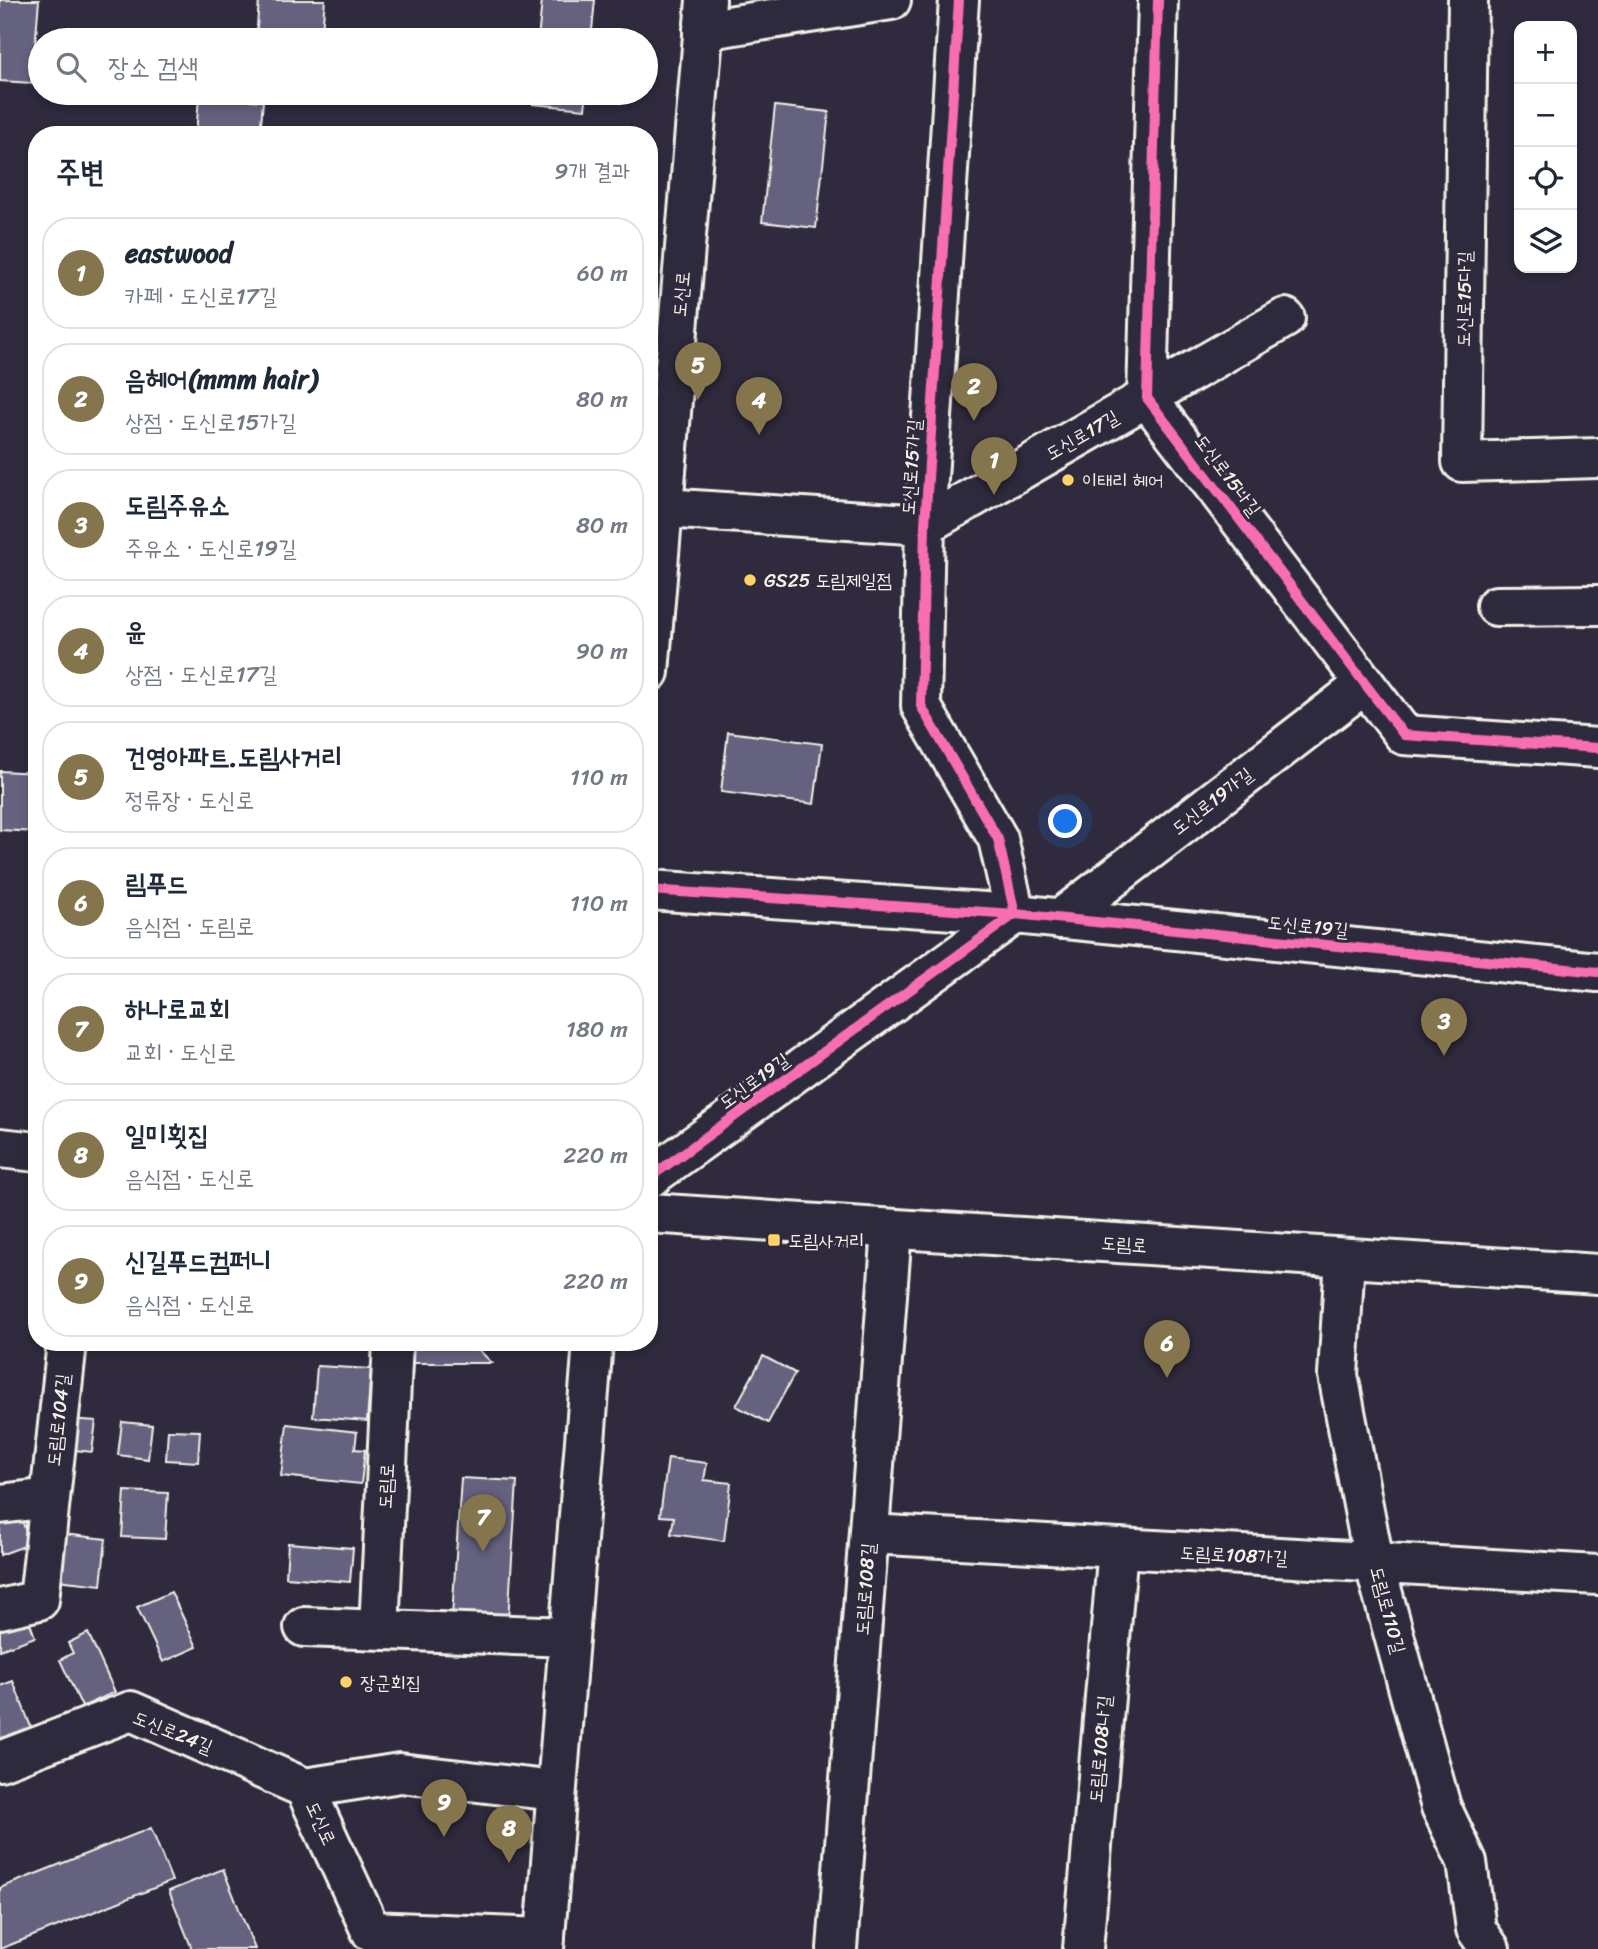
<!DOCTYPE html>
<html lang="ko">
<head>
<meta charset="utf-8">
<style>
  :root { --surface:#fff; --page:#f2f2f3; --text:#1f2937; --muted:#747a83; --line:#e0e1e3; --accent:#84754c }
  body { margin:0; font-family:Sriracha,"Poor Story",sans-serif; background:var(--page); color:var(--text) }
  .controls { position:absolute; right:21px; top:21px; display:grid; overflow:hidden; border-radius:14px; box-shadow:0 4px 10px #0003 }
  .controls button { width:63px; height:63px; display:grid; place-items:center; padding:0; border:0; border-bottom:2px solid var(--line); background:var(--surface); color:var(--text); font:35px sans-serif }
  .you { position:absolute; left:1066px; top:822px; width:24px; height:24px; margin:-18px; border:5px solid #fff; border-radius:50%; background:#1a73e8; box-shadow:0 0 0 10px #1a73e833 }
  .badge { display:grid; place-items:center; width:46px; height:46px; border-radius:50%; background:var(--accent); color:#fff; font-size:23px; font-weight:700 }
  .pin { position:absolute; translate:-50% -58px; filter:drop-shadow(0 2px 4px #0008) }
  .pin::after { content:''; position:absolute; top:37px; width:24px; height:21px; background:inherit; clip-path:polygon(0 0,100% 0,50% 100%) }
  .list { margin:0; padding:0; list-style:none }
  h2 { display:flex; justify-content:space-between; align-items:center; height:91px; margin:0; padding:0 28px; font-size:30px }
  h2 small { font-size:23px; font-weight:400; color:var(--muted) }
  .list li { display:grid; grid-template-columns:46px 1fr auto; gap:21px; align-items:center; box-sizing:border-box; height:112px; margin:0 14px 14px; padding:0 14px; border:2px solid var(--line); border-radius:28px }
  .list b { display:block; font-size:26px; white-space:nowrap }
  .list p { margin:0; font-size:23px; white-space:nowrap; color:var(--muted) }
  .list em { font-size:23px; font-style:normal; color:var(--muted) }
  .icon { flex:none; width:38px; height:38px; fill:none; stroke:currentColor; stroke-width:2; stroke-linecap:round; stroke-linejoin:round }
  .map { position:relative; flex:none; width:1598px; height:1949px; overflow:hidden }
  .search { position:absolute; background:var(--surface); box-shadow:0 4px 10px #0003; left:28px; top:28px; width:630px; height:77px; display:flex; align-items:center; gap:18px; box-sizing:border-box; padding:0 24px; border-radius:38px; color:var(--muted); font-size:26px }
  .panel { position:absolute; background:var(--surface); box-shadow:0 4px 10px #0003; left:28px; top:126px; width:630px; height:1225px; border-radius:28px }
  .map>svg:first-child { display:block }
  .building { fill:#656280; stroke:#f4f1e8; stroke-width:2 }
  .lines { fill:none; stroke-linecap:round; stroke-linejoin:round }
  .minor-casing { stroke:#f4f1e8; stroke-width:44 }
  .major-casing { stroke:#f4f1e8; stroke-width:44 }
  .minor { stroke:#2f2a3d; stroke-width:38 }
  .major { stroke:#2f2a3d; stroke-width:38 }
  .cycleway-casing { stroke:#2f2a3d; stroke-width:15 }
  .cycleway { stroke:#f96db3; stroke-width:10 }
  .poi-dot { fill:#ffd166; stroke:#2f2a3d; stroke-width:2.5 }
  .labels { text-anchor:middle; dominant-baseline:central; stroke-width:6; stroke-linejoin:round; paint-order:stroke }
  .street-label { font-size:19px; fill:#f4f1e8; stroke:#2f2a3d }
  .poi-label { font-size:19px; fill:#f4f1e8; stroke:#2f2a3d; text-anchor:start }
</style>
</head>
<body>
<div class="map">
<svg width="1598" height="1949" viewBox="0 0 1598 1949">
  <rect width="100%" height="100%" fill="#2f2a3d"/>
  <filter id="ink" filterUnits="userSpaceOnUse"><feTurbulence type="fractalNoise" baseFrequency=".0143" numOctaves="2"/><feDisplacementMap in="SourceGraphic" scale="14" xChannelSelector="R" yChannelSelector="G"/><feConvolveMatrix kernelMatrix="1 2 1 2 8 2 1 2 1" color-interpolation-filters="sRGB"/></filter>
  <g filter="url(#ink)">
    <g class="building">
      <path d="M0 0H39L32 83 0 81Z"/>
      <path d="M259 0H325L321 40H256Z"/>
      <path d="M542 0H595L591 40H538Z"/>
      <path d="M533 93H587L585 109 533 104Z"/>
      <path d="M199 96 263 101 260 135H196Z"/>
      <path d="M775 106 829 112 816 228 762 222Z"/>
      <path d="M728 732 822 744 814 804 721 792Z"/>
      <path d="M0 771 37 773V832L0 830Z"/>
      <path d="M393 1342H471L492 1363H393Z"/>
      <path d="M763 1356 795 1373 768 1423 736 1406Z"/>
      <path d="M317 1366 371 1369 367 1421 313 1417Z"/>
      <path d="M69 1419 96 1421 92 1452 66 1449Z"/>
      <path d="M122 1422 152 1425 148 1459 118 1455Z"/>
      <path d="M287 1424 357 1432 355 1449 365 1450 361 1484 281 1476Z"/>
      <path d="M168 1430 200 1431 198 1462 166 1460Z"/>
      <path d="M668 1458 707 1463 704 1480 731 1483 724 1541 671 1534 674 1517 660 1516Z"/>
      <path d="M461 1478 517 1481 508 1621 452 1617Z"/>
      <path d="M125 1491 168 1493 165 1539 122 1537Z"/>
      <path d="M19 1511 30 1544 0 1555V1517Z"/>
      <path d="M63 1534 106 1539 101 1585 57 1580Z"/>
      <path d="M288 1543 353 1548 350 1582 286 1577Z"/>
      <path d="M171 1592 197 1647 163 1662 137 1607Z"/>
      <path d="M25 1609 35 1637 0 1650V1618Z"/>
      <path d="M88 1633 115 1692 82 1707 60 1660 73 1653 68 1643Z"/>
      <path d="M13 1681 31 1727 0 1740V1686Z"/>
      <path d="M151 1828 172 1881 0 1949V1888Z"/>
      <path d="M223 1869 255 1949H192L169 1891Z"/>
    </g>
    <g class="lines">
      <defs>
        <g id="minor">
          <path d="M1158 0 1147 398 1404 735 1598 748"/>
          <path d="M1468 0 1462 462 1598 458"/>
          <path d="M703 30 891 0"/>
          <path d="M663 508 925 525 1285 318"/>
          <path d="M1496 606 1598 605"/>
          <path d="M649 890 1015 914 1598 972"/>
          <path d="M1060 919 1365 684"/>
          <path d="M649 1178 1015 914 998 839 921 706 925 525 959 0"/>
          <path d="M1345 1258 1338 1375 1374 1562 1441 1807 1467 1862 1476 1929 1490 1949"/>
          <path d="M0 1504 50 1498"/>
          <path d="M869 1534 1598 1575"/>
          <path d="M0 1609 39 1600 67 1342"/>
          <path d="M304 1627 569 1637"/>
          <path d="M379 1629 393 1342"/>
          <path d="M0 1761 131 1711 305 1788"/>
          <path d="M305 1788 371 1931 545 1938"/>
          <path d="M305 1788 400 1773 556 1791"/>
          <path d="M837 1949 892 1230"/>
          <path d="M1083 1949 1118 1548"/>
        </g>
        <g id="major">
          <path d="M649 672 706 0"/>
          <path d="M0 1148 37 1152"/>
          <path d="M649 1213 1598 1274"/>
          <path d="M544 1949 593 1342"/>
        </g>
      </defs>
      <use href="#minor" class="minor-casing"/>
      <use href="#major" class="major-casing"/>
      <use href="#minor" class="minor"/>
      <use href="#major" class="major"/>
      <defs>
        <g id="cycleway">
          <path d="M1158 0 1147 398 1404 735 1598 748"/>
          <path d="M649 890 1015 914 1598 972"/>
          <path d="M649 1178 1015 914 998 839 921 706 925 525 959 0"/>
        </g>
      </defs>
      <use href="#cycleway" class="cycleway-casing"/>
      <use href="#cycleway" class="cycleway"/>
    </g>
  </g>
  <g class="poi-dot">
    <circle cx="1068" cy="480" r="7"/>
    <circle cx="750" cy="580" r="7"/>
    <rect x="767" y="1233" width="14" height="14" rx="3.5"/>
    <circle cx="346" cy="1682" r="7"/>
  </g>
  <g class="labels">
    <g class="street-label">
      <text transform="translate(681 294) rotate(-85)">도신로</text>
      <text transform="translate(1464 299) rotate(-89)">도신로15다길</text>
      <text transform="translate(1082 435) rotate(-30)">도신로17길</text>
      <text transform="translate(911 467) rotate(-86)">도신로15가길</text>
      <text transform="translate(1228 475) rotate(53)">도신로15나길</text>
      <text transform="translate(1212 801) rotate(-38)">도신로19가길</text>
      <text transform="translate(1308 926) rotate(6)">도신로19길</text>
      <text transform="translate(754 1081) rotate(-36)">도신로19길</text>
      <text transform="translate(1124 1244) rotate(4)">도림로</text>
      <text transform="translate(58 1420) rotate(-84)">도림로104길</text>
      <text transform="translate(386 1486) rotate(-87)">도림로</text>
      <text transform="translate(1234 1555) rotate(3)">도림로108가길</text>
      <text transform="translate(865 1589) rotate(-86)">도림로108길</text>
      <text transform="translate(1388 1610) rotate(75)">도림로110길</text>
      <text transform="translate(173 1732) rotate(22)">도신로24길</text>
      <text transform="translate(1100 1749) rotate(-85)">도림로108나길</text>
      <text transform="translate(321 1823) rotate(65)">도신로</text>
    </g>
    <g class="poi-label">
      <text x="1082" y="480">이태리 헤어</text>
      <text x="764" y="580">GS25 도림제일점</text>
      <text x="788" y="1240">도림사거리</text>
      <text x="360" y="1682">장군회집</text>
    </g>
  </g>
</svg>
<div class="controls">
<button>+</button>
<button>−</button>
<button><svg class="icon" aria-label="locate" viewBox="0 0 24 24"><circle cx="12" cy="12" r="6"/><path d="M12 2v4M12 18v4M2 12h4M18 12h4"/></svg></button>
<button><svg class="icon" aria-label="layers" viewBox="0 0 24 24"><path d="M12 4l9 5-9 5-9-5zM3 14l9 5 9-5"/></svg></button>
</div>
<div class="you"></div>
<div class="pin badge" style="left:994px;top:495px">1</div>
<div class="pin badge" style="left:974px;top:421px">2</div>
<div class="pin badge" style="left:1444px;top:1056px">3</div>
<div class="pin badge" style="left:759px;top:435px">4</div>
<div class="pin badge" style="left:698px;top:400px">5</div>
<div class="pin badge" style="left:1167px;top:1378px">6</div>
<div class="pin badge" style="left:483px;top:1552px">7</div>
<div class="pin badge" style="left:509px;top:1863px">8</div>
<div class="pin badge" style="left:444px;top:1837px">9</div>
<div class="search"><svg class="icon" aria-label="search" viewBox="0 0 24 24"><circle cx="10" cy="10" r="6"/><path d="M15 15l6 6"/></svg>장소 검색</div>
<section class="panel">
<h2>주변<small>9개 결과</small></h2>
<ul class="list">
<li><span class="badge">1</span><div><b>eastwood</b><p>카페 · 도신로17길</p></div><em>60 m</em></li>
<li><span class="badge">2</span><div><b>음헤어(mmm hair)</b><p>상점 · 도신로15가길</p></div><em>80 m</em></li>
<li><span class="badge">3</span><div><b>도림주유소</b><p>주유소 · 도신로19길</p></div><em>80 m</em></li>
<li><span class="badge">4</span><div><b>윤</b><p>상점 · 도신로17길</p></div><em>90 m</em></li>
<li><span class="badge">5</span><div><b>건영아파트.도림사거리</b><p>정류장 · 도신로</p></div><em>110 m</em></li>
<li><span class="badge">6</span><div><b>림푸드</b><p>음식점 · 도림로</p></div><em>110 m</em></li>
<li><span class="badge">7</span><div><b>하나로교회</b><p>교회 · 도신로</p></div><em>180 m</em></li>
<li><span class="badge">8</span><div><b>일미횟집</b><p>음식점 · 도신로</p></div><em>220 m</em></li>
<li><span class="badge">9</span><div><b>신길푸드컴퍼니</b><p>음식점 · 도신로</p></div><em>220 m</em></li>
</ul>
</section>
</div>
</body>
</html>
